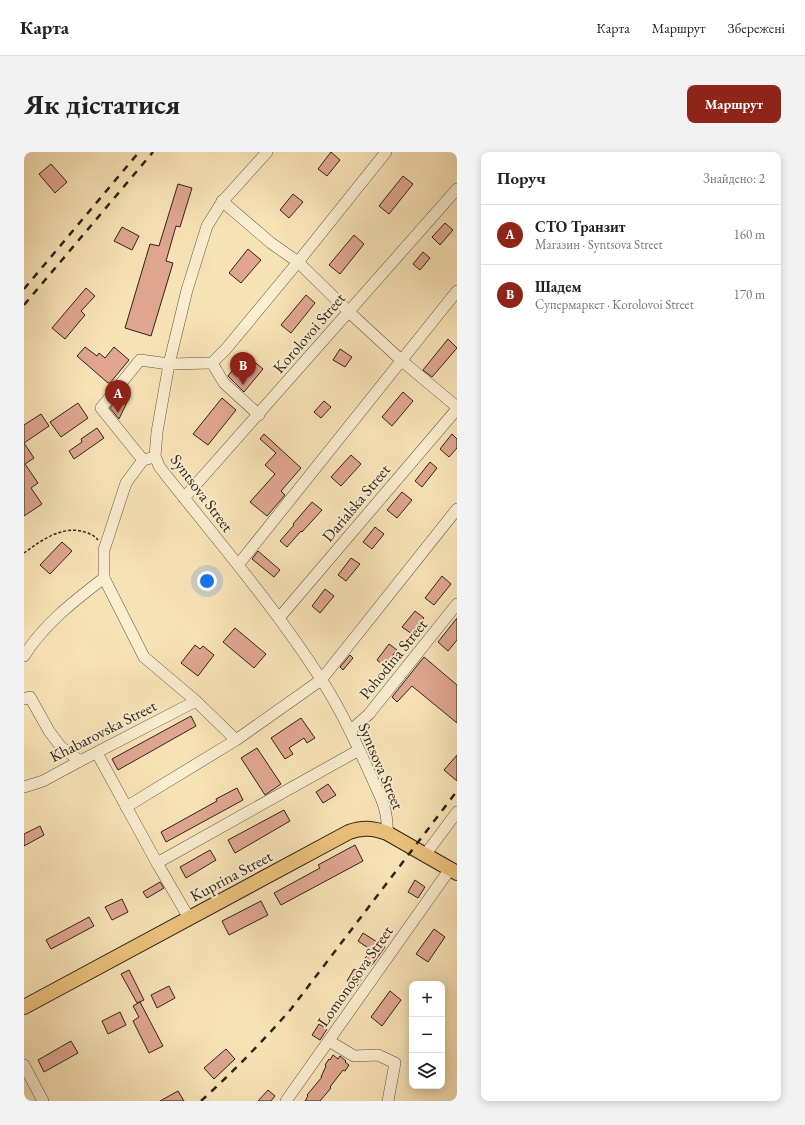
<!DOCTYPE html>
<html lang="uk">
<head>
<meta charset="utf-8">
<style>
  :root { --surface:#fff; --page:#f2f2f2; --text:#222; --muted:#767676; --line:#e0e0e0; --accent:#8f2418 }
  body { margin:0; font-family:"EB Garamond",serif; background:var(--page); color:var(--text) }
  .controls { position:absolute; right:12px; bottom:12px; display:grid; overflow:hidden; border-radius:8px; box-shadow:0 2px 10px #0003 }
  .controls button { width:36px; height:36px; display:grid; place-items:center; padding:0; border:0; border-bottom:1px solid var(--line); background:var(--surface); color:var(--text); font:20px sans-serif }
  .you { position:absolute; left:183px; top:429px; width:14px; height:14px; margin:-10px; border:3px solid #fff; border-radius:50%; background:#1a73e8; box-shadow:0 0 0 6px #1a73e833 }
  .badge { display:grid; place-items:center; width:26px; height:26px; border-radius:50%; background:var(--accent); color:#fff; font-size:13px; font-weight:700 }
  .pin { position:absolute; translate:-50% -33px; filter:drop-shadow(0 1px 2px #0008) }
  .pin::after { content:''; position:absolute; top:21px; width:14px; height:12px; background:inherit; clip-path:polygon(0 0,100% 0,50% 100%) }
  .list { margin:0; padding:0; list-style:none }
  h2 { display:flex; justify-content:space-between; align-items:center; height:52px; margin:0; padding:0 16px; font-size:17px }
  h2 small { font-size:13px; font-weight:400; color:var(--muted) }
  .list li { display:grid; grid-template-columns:26px 1fr auto; gap:12px; align-items:center; box-sizing:border-box; height:60px; padding:0 16px; border-top:1px solid var(--line) }
  .list b { display:block; font-size:15px; white-space:nowrap }
  .list p { margin:0; font-size:13px; white-space:nowrap; color:var(--muted) }
  .list em { font-size:13px; font-style:normal; color:var(--muted) }
  .icon { flex:none; width:22px; height:22px; fill:none; stroke:currentColor; stroke-width:2; stroke-linecap:round; stroke-linejoin:round }
  .map { position:relative; flex:none; width:433px; height:949px; overflow:hidden; border-radius:8px }
  header { display:flex; align-items:center; gap:24px; box-sizing:border-box; height:56px; padding:0 20px; background:var(--surface); border-bottom:1px solid var(--line) }
  header strong { font-size:19px }
  nav { display:flex; gap:22px; margin-inline-start:auto; font-size:14px }
  .intro { display:flex; align-items:center; justify-content:space-between; box-sizing:border-box; height:96px; padding:0 24px }
  h1 { margin:0; font-size:28px }
  .button { padding:10px 18px; border-radius:8px; background:var(--accent); color:#fff; font-size:14px; font-weight:700 }
  main { display:flex; gap:24px; padding:0 24px }
  aside { flex:1; background:var(--surface); border-radius:8px; box-shadow:0 2px 10px #0003 }
  .map>svg:first-child { display:block }
  .building { fill:#e0a691; stroke:#2f2319 }
  .lines { fill:none; stroke-linecap:round; stroke-linejoin:round }
  .minor-casing { stroke:#615340; stroke-width:12 }
  .major-casing { stroke:#2f2319; stroke-width:16 }
  .path { stroke:#2f2319; stroke-width:1.5; stroke-dasharray:3 2; stroke-linecap:butt }
  .minor { stroke:#faedd0; stroke-width:11 }
  .major { stroke:#ecc27c; stroke-width:14 }
  .rail { stroke:#2f2319; stroke-width:2.5; stroke-dasharray:7 7; stroke-linecap:butt }
  .labels { text-anchor:middle; dominant-baseline:central; stroke-width:4; stroke-linejoin:round; paint-order:stroke }
  .street-label { font-size:16px; fill:#2f2319; stroke:#faedd0 }
</style>
</head>
<body>
<header>
<strong>Карта</strong>
<nav><a>Карта</a><a>Маршрут</a><a>Збережені</a></nav>
</header>
<div class="intro"><h1>Як дістатися</h1><a class="button">Маршрут</a></div>
<main>
<div class="map">
<svg width="433" height="949" viewBox="0 0 433 949">
  <rect width="100%" height="100%" fill="#f8e3b7"/>
  <filter id="stains"><feTurbulence type="fractalNoise" baseFrequency=".005" numOctaves="4"/><feColorMatrix values="0 0 0 0 .2 0 0 0 0 .09 0 0 0 0 .02 0 0 0 .5 -.17"/></filter>
  <radialGradient id="worn" r=".72"><stop offset=".6" stop-color="#630" stop-opacity="0"/><stop offset="1" stop-color="#630" stop-opacity=".3"/></radialGradient>
  <g class="building">
    <path d="M307 0 316 8 303 24 294 17Z"/>
    <path d="M27 12 43 30 31 41 15 22Z"/>
    <path d="M379 24 389 32 365 62 355 54Z"/>
    <path d="M154 32 168 36 156 75 152 74 142 109 149 111 127 184 101 176 126 92 135 94Z"/>
    <path d="M269 42 279 50 265 66 256 58Z"/>
    <path d="M421 71 429 78 416 93 408 85Z"/>
    <path d="M98 75 115 84 108 98 90 89Z"/>
    <path d="M330 83 340 92 316 122 305 113Z"/>
    <path d="M224 97 237 108 217 131 205 121Z"/>
    <path d="M399 100 406 106 396 118 389 112Z"/>
    <path d="M62 136 71 144 57 159 61 163 41 187 28 176Z"/>
    <path d="M282 143 291 151 267 181 257 173Z"/>
    <path d="M424 187 433 196 408 225 399 218Z"/>
    <path d="M61 195 73 204 75 201 81 206 90 195 105 208 86 231H84L53 204Z"/>
    <path d="M316 197 328 205 321 215 309 208Z"/>
    <path d="M221 202 239 217 220 240 204 224Z"/>
    <path d="M379 240 389 249 368 274 358 265Z"/>
    <path d="M96 244 104 248 95 267 86 256Z"/>
    <path d="M198 246 212 258 184 293 169 282Z"/>
    <path d="M300 249 307 255 297 266 290 260Z"/>
    <path d="M54 251 64 266 37 285 26 270Z"/>
    <path d="M17 262 25 274 0 291 10 306 1 312 14 331 7 336 18 352 0 364V273Z"/>
    <path d="M73 276 80 286 50 307 45 299 58 290 57 287Z"/>
    <path d="M240 282 277 316 257 339 261 343 243 364 226 350 251 322 241 313 252 301 236 287Z"/>
    <path d="M428 282 433 287V296L425 305 416 297Z"/>
    <path d="M327 303 337 312 317 334 307 325Z"/>
    <path d="M406 310 413 316 398 335 391 329Z"/>
    <path d="M378 340 388 348 373 366 363 358Z"/>
    <path d="M288 350 298 358 278 380 277 379 263 395 256 389 270 373 269 372Z"/>
    <path d="M351 375 360 382 348 397 339 390Z"/>
    <path d="M38 390 48 399 26 422 16 413Z"/>
    <path d="M234 399 256 418 250 425 228 407Z"/>
    <path d="M327 406 336 412 322 429 314 423Z"/>
    <path d="M418 424 427 432 410 453 401 446Z"/>
    <path d="M301 437 310 444 296 461 288 454Z"/>
    <path d="M391 459 400 466 388 482 378 475Z"/>
    <path d="M433 466V488L424 499 414 490Z"/>
    <path d="M211 476 242 502 230 516 199 490Z"/>
    <path d="M365 492 373 498 360 514 353 508Z"/>
    <path d="M171 493 176 497 179 494 190 503 174 524 157 511Z"/>
    <path d="M326 503 329 506 319 518 316 515Z"/>
    <path d="M400 505 433 533V571L388 534 373 550 368 545Z"/>
    <path d="M167 564 172 574 94 618 88 607Z"/>
    <path d="M277 566 291 586 283 591 280 586 265 596 269 602 261 607 247 586Z"/>
    <path d="M233 596 257 632 241 643 217 606Z"/>
    <path d="M433 603V629L420 618Z"/>
    <path d="M304 632 312 643 299 651 292 640Z"/>
    <path d="M213 636 219 648 142 690 137 680 193 649 192 647Z"/>
    <path d="M260 658 266 669 211 701 204 688Z"/>
    <path d="M16 674 20 683 0 694V682Z"/>
    <path d="M331 693 339 709 257 753 250 741 296 716 294 713Z"/>
    <path d="M186 698 192 708 162 726 156 715Z"/>
    <path d="M391 728 401 735 394 746 384 740Z"/>
    <path d="M136 730 140 736 123 746 119 740Z"/>
    <path d="M98 747 104 760 88 768 81 755Z"/>
    <path d="M237 749 244 763 205 783 198 769Z"/>
    <path d="M65 765 70 774 27 797 22 788Z"/>
    <path d="M410 777 421 785 404 810 392 802Z"/>
    <path d="M339 781 361 795 348 813H346L339 809 347 798 334 789Z"/>
    <path d="M330 817 340 822 333 834 323 829Z"/>
    <path d="M105 818 120 848 113 851 97 822Z"/>
    <path d="M145 834 151 846 133 856 127 843Z"/>
    <path d="M366 839 377 848 358 874 347 865Z"/>
    <path d="M116 850 139 894 125 901 109 869 115 865 109 854Z"/>
    <path d="M96 860 102 873 84 882 78 869Z"/>
    <path d="M295 872 303 877 296 888 288 883Z"/>
    <path d="M47 889 54 901 20 920 14 908Z"/>
    <path d="M202 897 211 907 190 927 180 916Z"/>
    <path d="M309 903 314 907 316 904 322 909 321 910 325 913 321 919 319 918 306 935 307 936 296 949H281L284 944 283 943 298 925H297L302 914 301 913 305 907 306 908Z"/>
    <path d="M244 938 251 944 247 949H234Z"/>
    <path d="M154 939 160 949H136Z"/>
  </g>
  <g class="lines">
    <defs>
      <g id="minor">
        <path d="M243 0 198 50 183 74 163 138 145 212 133 280 131 304 135 314 141 322C194 389 250 454 297 527 321 564 339 606 357 646 362 658 364 668 363 681"/>
        <path d="M198 49 247 91 274 110 325 160 378 209 433 255"/>
        <path d="M188 211 200 231 235 263"/>
        <path d="M119 308 77 256 116 208 145 212 188 211 202 197 274 110 362 0"/>
        <path d="M160 346 433 37"/>
        <path d="M214 413 433 139"/>
        <path d="M80 426 120 505 172 549 212 588"/>
        <path d="M255 466 433 257"/>
        <path d="M0 504C20 472 50 449 80 426V398L102 331 119 308 127 306"/>
        <path d="M0 547 6 545 25 579 37 595 56 609"/>
        <path d="M326 579 345 562 433 452"/>
        <path d="M73 601 133 711 165 766"/>
        <path d="M0 635 19 629 56 609 172 549"/>
        <path d="M102 655 212 588 297 528 433 357"/>
        <path d="M401 703 433 660"/>
        <path d="M133 711 335 598"/>
        <path d="M305 889 330 904 354 903 371 911 364 949"/>
        <path d="M0 913 19 949"/>
        <path d="M262 949 426 717"/>
      </g>
      <path id="major" d="M0 855 325 680C338 675 349 676 363 681L433 721"/>
    </defs>
    <use href="#minor" class="minor-casing"/>
    <use href="#major" class="major-casing"/>
    <path class="path" d="M0 401C19 387 40 372 64 381 68 383 71 384 74 388"/>
    <use href="#minor" class="minor"/>
    <use href="#major" class="major"/>
    <g class="rail">
      <path d="M0 137 115 0"/>
      <path d="M0 153 129 0"/>
      <path d="M177 949C209 920 239 889 267 857L433 639"/>
    </g>
  </g>
  <g class="labels">
    <g class="street-label">
      <text transform="translate(285 181) rotate(-49)">Korolovoi Street</text>
      <text transform="translate(178 341) rotate(53)">Syntsova Street</text>
      <text transform="translate(332 351) rotate(-50)">Darialska Street</text>
      <text transform="translate(369 507) rotate(-51)">Pohodina Street</text>
      <text transform="translate(79 579) rotate(-27)">Khabarovska Street</text>
      <text transform="translate(357 614) rotate(67)">Syntsova Street</text>
      <text transform="translate(207 724) rotate(-28)">Kuprina Street</text>
      <text transform="translate(331 824) rotate(-55)">Lomonosova Street</text>
    </g>
  </g>
  <rect width="100%" height="100%" filter="url(#stains)"/>
  <rect width="100%" height="100%" fill="url(#worn)"/>
</svg>
<div class="controls">
<button>+</button>
<button>−</button>
<button><svg class="icon" aria-label="layers" viewBox="0 0 24 24"><path d="M12 4l9 5-9 5-9-5zM3 14l9 5 9-5"/></svg></button>
</div>
<div class="you"></div>
<div class="pin badge" style="left:94px;top:261px">A</div>
<div class="pin badge" style="left:219px;top:233px">B</div>
</div>
<aside>
<h2>Поруч<small>Знайдено: 2</small></h2>
<ul class="list">
<li><span class="badge">A</span><div><b>СТО Транзит</b><p>Магазин · Syntsova Street</p></div><em>160 m</em></li>
<li><span class="badge">B</span><div><b>Шадем</b><p>Супермаркет · Korolovoi Street</p></div><em>170 m</em></li>
</ul>
</aside>
</main>
</body>
</html>
